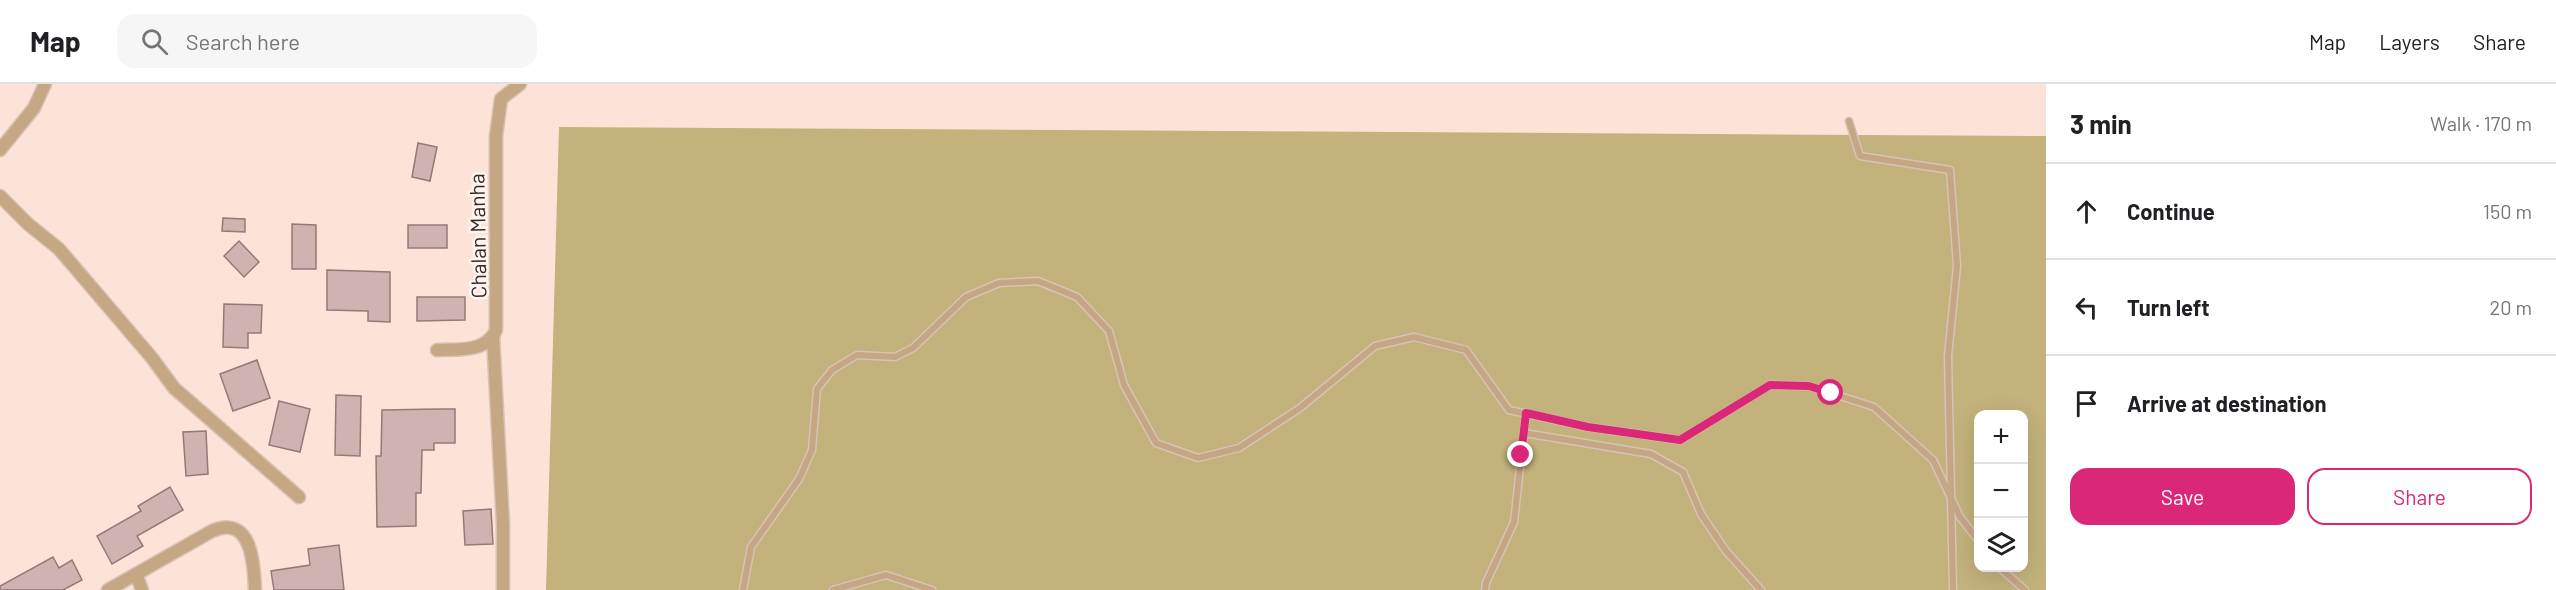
<!DOCTYPE html>
<html lang="en">
<head>
<meta charset="utf-8">
<style>
  :root { --surface:#fff; --page:#f6f6f6; --text:#202124; --muted:#757577; --line:#e0e0e0; --accent:#db2777 }
  body { margin:0; font-family:Barlow,sans-serif; background:var(--page); color:var(--text) }
  .controls { position:absolute; right:18px; bottom:18px; display:grid; overflow:hidden; border-radius:12px; box-shadow:0 6px 24px #0002 }
  .controls button { width:54px; height:54px; display:grid; place-items:center; padding:0; border:0; border-bottom:2px solid var(--line); background:var(--surface); color:var(--text); font:30px sans-serif }
  .stop { position:absolute; width:18px; height:18px; margin:-14px; border:4px solid #db2777; border-radius:50%; background:#fff }
  .stop.end { background:#db2777; border-color:#fff; box-shadow:0 2px 6px #0008 }
  .list { margin:0; padding:0; list-style:none }
  h2 { display:flex; justify-content:space-between; align-items:center; height:78px; margin:0; padding:0 24px; font-size:26px }
  h2 small { font-size:20px; font-weight:400; color:var(--muted) }
  .list li { display:grid; grid-template-columns:39px 1fr auto; gap:18px; align-items:center; box-sizing:border-box; height:96px; padding:0 24px; border-top:2px solid var(--line) }
  .list b { display:block; font-size:22px; white-space:nowrap }
  .list em { font-size:20px; font-style:normal; color:var(--muted) }
  .actions { display:flex; gap:12px; padding:18px 24px }
  .actions a { flex:1; padding:14px 0; border:2px solid var(--accent); border-radius:18px; text-align:center; font-size:21px; color:var(--accent) }
  .actions .main { background:var(--accent); color:#fff }
  .icon { flex:none; width:33px; height:33px; fill:none; stroke:currentColor; stroke-width:2; stroke-linecap:round; stroke-linejoin:round }
  .map { position:relative; flex:none; width:2046px; height:506px; overflow:hidden }
  header { display:flex; align-items:center; gap:36px; box-sizing:border-box; height:84px; padding:0 30px; background:var(--surface); border-bottom:2px solid var(--line) }
  header strong { font-size:28px }
  nav { display:flex; gap:33px; margin-inline-start:auto; font-size:21px }
  .search { width:420px; height:54px; background:var(--page); display:flex; align-items:center; gap:15px; box-sizing:border-box; padding:0 21px; border-radius:18px; color:var(--muted); font-size:22px }
  main { display:flex }
  aside { flex:1; background:var(--surface) }
  .map>svg:first-child { display:block }
  .forest { fill:#c3b27c; fill-rule:evenodd }
  .building { fill:#d0b3b0; stroke:#947977; stroke-width:1.5 }
  .lines { fill:none; stroke-linecap:round; stroke-linejoin:round }
  .service-casing { stroke:#d9c2b7; stroke-width:9 }
  .minor-casing { stroke:#d9c2b7; stroke-width:15 }
  .service { stroke:#c6a784; stroke-width:6 }
  .minor { stroke:#c6a784; stroke-width:12 }
  .route { stroke:#db2777; stroke-width:8 }
  .labels { text-anchor:middle; dominant-baseline:central; stroke-width:5; stroke-linejoin:round; paint-order:stroke }
  .street-label { font-size:21px; fill:#332924; stroke:#fff4ef }
</style>
</head>
<body>
<header>
<strong>Map</strong>
<div class="search"><svg class="icon" aria-label="search" viewBox="0 0 24 24"><circle cx="10" cy="10" r="6"/><path d="M15 15l6 6"/></svg>Search here</div>
<nav><a>Map</a><a>Layers</a><a>Share</a></nav>
</header>
<main>
<div class="map">
<svg width="2046" height="506" viewBox="0 0 2046 506">
  <rect width="100%" height="100%" fill="#fde3d7"/>
  <path class="forest" d="M559 43 2046 52V506H546ZM1978 330H2024V484H1978Z"/>
  <g class="building">
    <path d="M418 59 437 63 430 97 412 93Z"/>
    <path d="M223 134 245 135V148L222 147Z"/>
    <path d="M292 140 316 141V185H292Z"/>
    <rect x="408" y="141" width="39" height="23"/>
    <path d="M239 157 259 178 244 193 224 172Z"/>
    <path d="M327 186 390 188V238L368 237V227L327 226Z"/>
    <path d="M417 213H465V236L417 237Z"/>
    <path d="M224 220 262 221 261 249H248V264L223 263Z"/>
    <path d="M257 276 270 314 233 327 220 290Z"/>
    <path d="M336 311 361 312 360 372 335 371Z"/>
    <path d="M279 317 310 325 300 368 269 361Z"/>
    <path d="M438 325H455V359H434V366H422L421 409H416V442L377 443 376 372H381L382 326Z"/>
    <path d="M206 347 208 390 186 392 183 348Z"/>
    <path d="M170 403 183 426 137 452 143 462 112 480 97 452 141 427 138 422Z"/>
    <path d="M491 425 493 460 465 461 463 427Z"/>
    <path d="M339 461 344 506H274L271 487 310 481 308 465Z"/>
    <path d="M53 473 59 484 72 476 82 496 63 506H0V502Z"/>
  </g>
  <g class="lines">
    <defs>
      <g id="service">
        <path d="M1849 37 1860 72 1950 86 1957 182 1948 272 1953 506"/>
        <path d="M1524 349 1651 370 1683 388 1701 430 1726 467 1761 506"/>
        <path d="M2000 484 2025 506"/>
        <path d="M743 506 751 463 799 395 812 366 817 305 832 286 857 271 895 273 913 264 966 213 999 199 1038 197 1077 213 1109 247 1124 301 1156 359 1198 374 1239 364 1300 324 1375 262 1414 253 1466 266 1509 326 1588 343 1680 356 1770 301 1809 302 1874 323 1933 376 1960 433 1978 456"/>
        <path d="M833 506 886 491 932 506"/>
        <path d="M1485 506 1486 499 1514 438 1526 329"/>
      </g>
      <g id="minor">
        <path d="M0 66 34 24 45 0"/>
        <path d="M0 112 28 140 59 165 152 274 174 304 299 413"/>
        <path d="M493 252 503 440V506"/>
        <path d="M437 266C458 265 486 269 496 246V52L501 15 520 0"/>
        <path d="M136 490 142 506"/>
        <path d="M108 506 212 447C252 430 254 480 255 506"/>
      </g>
    </defs>
    <use href="#service" class="service-casing"/>
    <use href="#minor" class="minor-casing"/>
    <use href="#service" class="service"/>
    <use href="#minor" class="minor"/>
  </g>
  <g class="lines">
    <path class="route" d="M1521 371 1526 329 1588 343 1680 356 1770 301 1809 302 1831 309"/>
  </g>
  <g class="labels">
    <g class="street-label">
      <text transform="translate(477 152) rotate(-91)">Chalan Manha</text>
    </g>
  </g>
</svg>
<div class="controls">
<button>+</button>
<button>−</button>
<button><svg class="icon" aria-label="layers" viewBox="0 0 24 24"><path d="M12 4l9 5-9 5-9-5zM3 14l9 5 9-5"/></svg></button>
</div>
<div class="stop" style="left:1831px;top:309px"></div>
<div class="stop end" style="left:1521px;top:371px"></div>
</div>
<aside>
<h2>3 min<small>Walk · 170 m</small></h2>
<ul class="list">
<li><svg class="icon" aria-label="ahead" viewBox="0 0 24 24"><path d="M12 20V5M6 11l6-6 6 6"/></svg><div><b>Continue</b></div><em>150 m</em></li>
<li><svg class="icon" aria-label="left" viewBox="0 0 24 24"><path d="M17 20v-9H6M10 6l-5 5 5 5"/></svg><div><b>Turn left</b></div><em>20 m</em></li>
<li><svg class="icon" aria-label="arrive" viewBox="0 0 24 24"><path d="M6 21V4h12l-3 4 3 4H6"/></svg><div><b>Arrive at destination</b></div></li>
</ul>
<div class="actions"><a class="main">Save</a><a>Share</a></div>
</aside>
</main>
</body>
</html>
